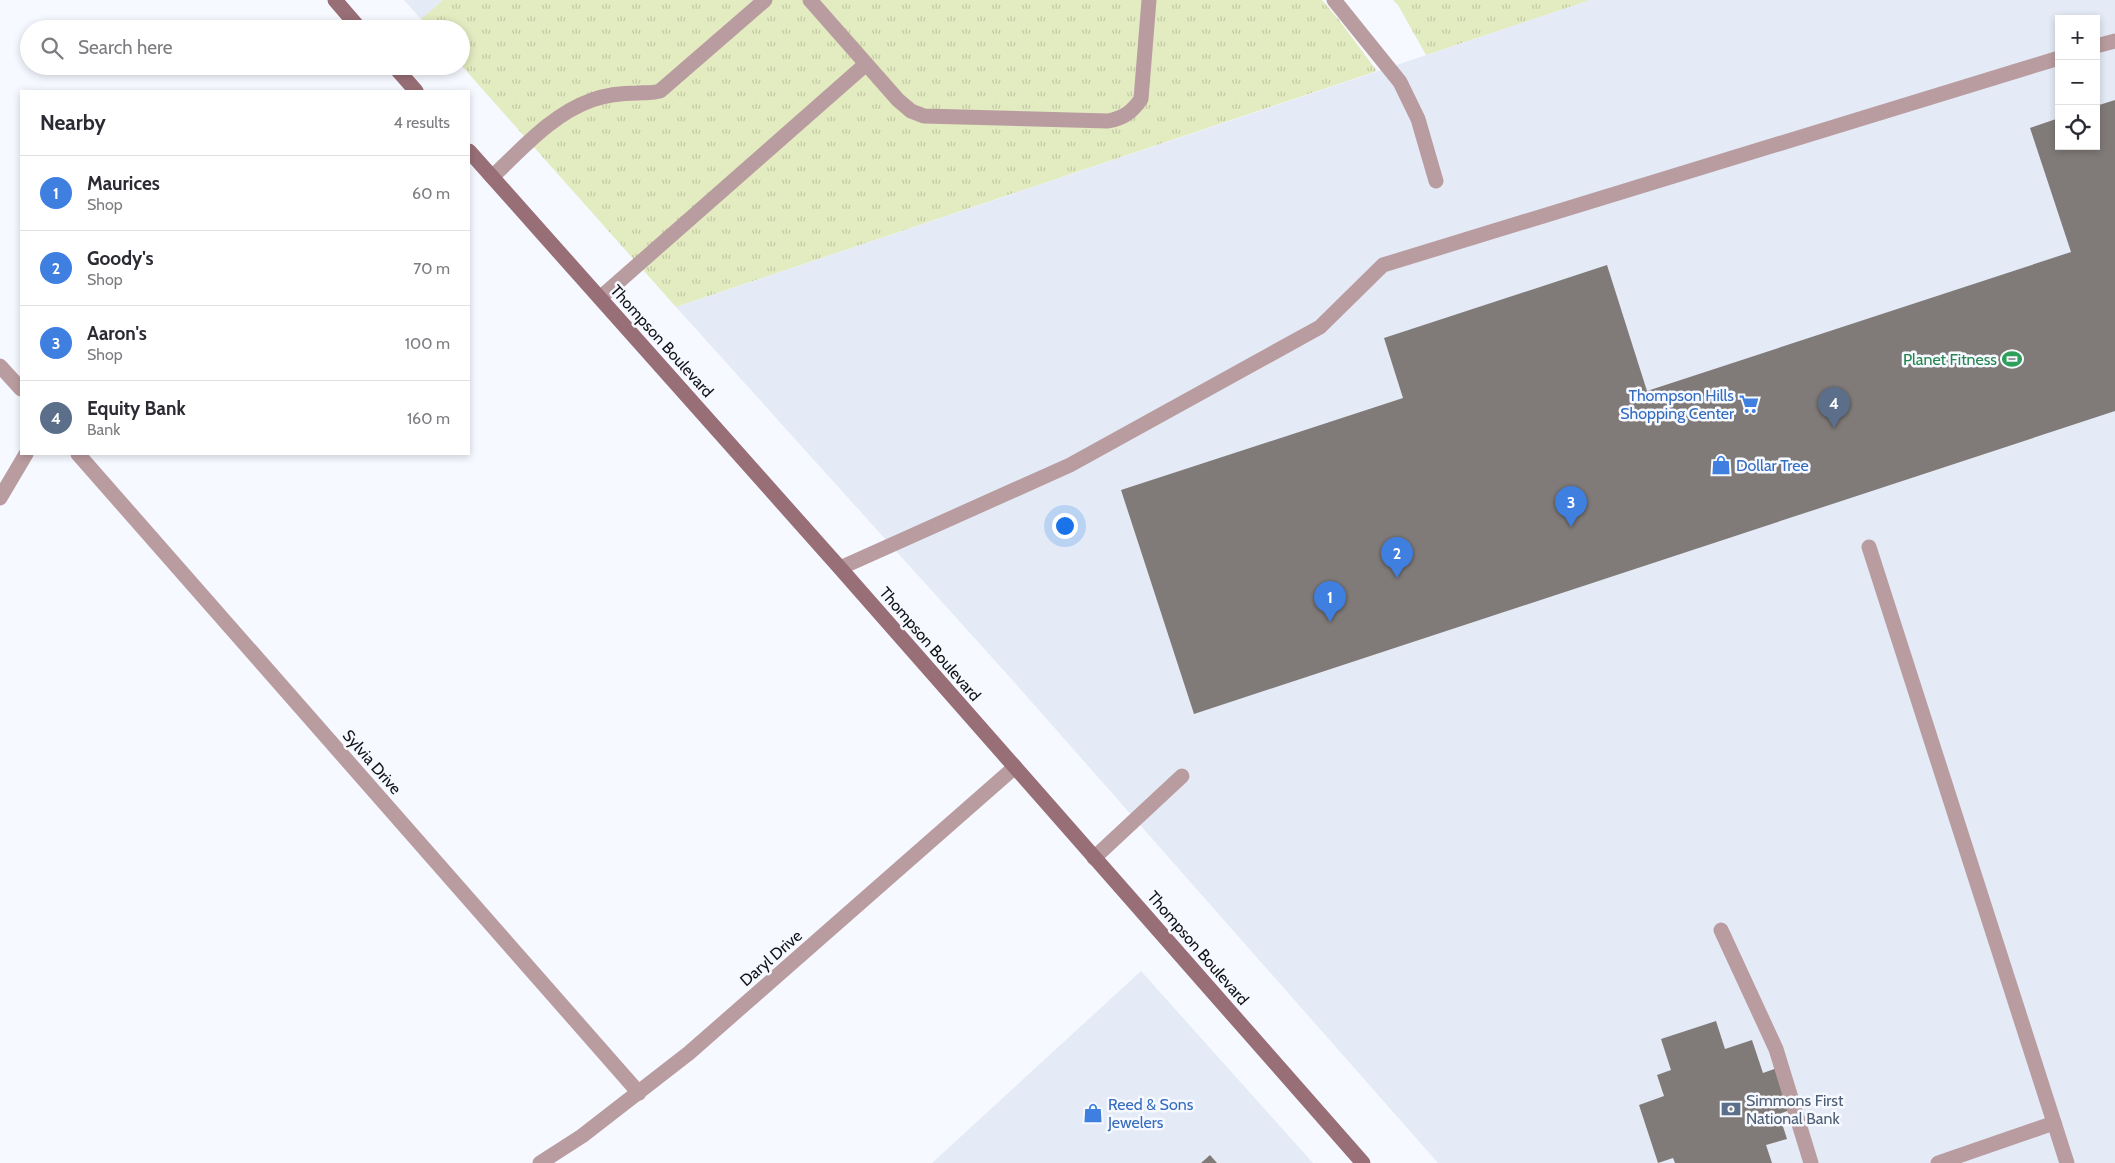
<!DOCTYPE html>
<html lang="en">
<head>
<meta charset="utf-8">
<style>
  :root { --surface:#fff; --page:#f7f7f7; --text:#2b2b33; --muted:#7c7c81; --line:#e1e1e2; --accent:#397f78 }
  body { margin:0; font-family:Cabin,sans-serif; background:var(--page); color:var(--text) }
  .controls { position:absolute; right:15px; top:15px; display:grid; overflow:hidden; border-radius:0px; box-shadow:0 2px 8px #0003 }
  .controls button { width:45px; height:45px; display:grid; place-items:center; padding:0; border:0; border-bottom:1px solid var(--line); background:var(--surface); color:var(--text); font:25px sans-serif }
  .you { position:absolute; left:1064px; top:525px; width:18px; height:18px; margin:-12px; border:4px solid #fff; border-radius:50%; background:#1a73e8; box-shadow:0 0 0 8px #1a73e833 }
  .badge { display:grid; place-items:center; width:32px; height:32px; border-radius:50%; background:var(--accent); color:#fff; font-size:16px; font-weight:700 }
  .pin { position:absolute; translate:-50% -41px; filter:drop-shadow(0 1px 2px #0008) }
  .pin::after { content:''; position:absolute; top:26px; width:18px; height:15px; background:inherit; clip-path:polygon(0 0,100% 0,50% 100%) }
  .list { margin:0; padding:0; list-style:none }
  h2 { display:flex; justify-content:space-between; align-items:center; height:65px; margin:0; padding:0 20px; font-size:21px }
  h2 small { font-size:16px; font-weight:400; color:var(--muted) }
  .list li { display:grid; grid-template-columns:32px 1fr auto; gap:15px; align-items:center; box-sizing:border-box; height:75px; padding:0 20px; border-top:1px solid var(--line) }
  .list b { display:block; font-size:19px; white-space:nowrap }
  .list p { margin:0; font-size:16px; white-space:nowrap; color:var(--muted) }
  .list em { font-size:16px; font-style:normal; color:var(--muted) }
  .icon { flex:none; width:28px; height:28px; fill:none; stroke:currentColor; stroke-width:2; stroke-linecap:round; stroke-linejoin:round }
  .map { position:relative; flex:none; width:2115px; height:1163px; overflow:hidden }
  .search { position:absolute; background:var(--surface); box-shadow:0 2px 8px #0003; left:20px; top:20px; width:450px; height:55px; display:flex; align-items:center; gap:12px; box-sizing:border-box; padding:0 18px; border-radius:28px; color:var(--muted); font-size:19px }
  .panel { position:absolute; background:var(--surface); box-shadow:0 2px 8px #0003; left:20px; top:90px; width:450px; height:365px; border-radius:0px }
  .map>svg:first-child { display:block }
  .built { fill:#e4ebf6; fill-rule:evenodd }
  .grass { fill:url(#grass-tufts) }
  .building { fill:#807b78 }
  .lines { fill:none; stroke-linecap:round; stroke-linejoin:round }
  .lane { stroke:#b99ca0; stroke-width:15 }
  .street { stroke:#b99ca0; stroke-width:15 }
  .secondary { stroke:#986f76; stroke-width:15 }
  .labels { text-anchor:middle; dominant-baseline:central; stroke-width:5; stroke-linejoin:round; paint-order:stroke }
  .street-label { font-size:16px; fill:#121315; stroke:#f6f9ff }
  .leisure-label { font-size:16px; fill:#27864d; stroke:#f6f9ff; text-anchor:end }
  .shop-label { font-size:16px; fill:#366cbe; stroke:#f6f9ff; text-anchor:start }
  .service-label { font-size:16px; fill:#4e5e75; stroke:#f6f9ff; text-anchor:start }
</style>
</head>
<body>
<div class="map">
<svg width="2115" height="1163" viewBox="0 0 2115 1163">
  <defs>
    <pattern id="grass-tufts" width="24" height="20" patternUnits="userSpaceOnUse" patternTransform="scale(1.25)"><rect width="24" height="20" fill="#e3ebc0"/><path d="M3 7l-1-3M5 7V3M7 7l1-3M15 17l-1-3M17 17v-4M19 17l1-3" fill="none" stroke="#c2c9a4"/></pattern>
  </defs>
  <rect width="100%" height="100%" fill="#f6f9ff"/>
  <g class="built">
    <path d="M404 0H443L421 19Z"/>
    <path d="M1590 0H2115V1163H1438L1015 683 676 307ZM2059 19H2096V146H2059Z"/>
    <path d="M1141 971 1313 1163H932Z"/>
  </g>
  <g class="grass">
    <path d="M443 0H1322L1339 20 1377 71 676 307 461 65V29H429L421 19Z"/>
    <path d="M1393 0H1590L1426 55 1398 5Z"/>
  </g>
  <g class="building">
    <path d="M2115 100V411L1194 714 1121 490 1403 398 1384 338 1607 265 1647 391 2071 252 2030 128 2059 118V146H2096V106Z"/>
    <path d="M1716 1021 1725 1049 1752 1040 1763 1073 1777 1068 1790 1110 1779 1114 1787 1139 1766 1145 1772 1163H1675L1673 1158 1658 1163 1639 1105 1664 1096 1657 1075 1671 1070 1661 1039Z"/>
    <path d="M1210 1155 1217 1163H1201Z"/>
  </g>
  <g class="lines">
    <g class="lane">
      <path d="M810 0 898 100 911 111 924 116 1108 121C1124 118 1132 112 1141 99L1149 0"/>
      <path d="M2096 46 2115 41"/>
      <path d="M492 177C522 149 552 114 592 100 606 95 622 93 637 93 646 92 651 94 660 91L765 0"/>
      <path d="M600 298 866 64"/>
      <path d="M1869 547 2067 1163"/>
      <path d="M840 568 1070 465 1320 327 1383 265 2059 58"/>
      <path d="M1094 858 1182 776"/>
      <path d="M1721 930 1776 1049 1811 1163"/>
      <path d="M1938 1163 2054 1123"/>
    </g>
    <g class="street">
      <path d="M1334 0 1400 82 1418 119 1436 181"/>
      <path d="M0 366 21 389"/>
      <path d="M78 454 639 1093"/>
      <path d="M0 498 26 454"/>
      <path d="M540 1163 582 1136 689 1053 1015 767"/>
    </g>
    <g class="secondary">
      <path d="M335 0 360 29"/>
      <path d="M394 66 416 91"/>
      <path d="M469 151 840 568 1363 1163"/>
    </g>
  </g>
  <defs>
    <symbol id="stadium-bare" viewBox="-9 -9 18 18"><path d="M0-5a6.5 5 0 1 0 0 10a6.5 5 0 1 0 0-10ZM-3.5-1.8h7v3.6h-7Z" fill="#2e9e5b" stroke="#f6f9ff" stroke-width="2.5" paint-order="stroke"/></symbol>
    <symbol id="supermarket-bare" viewBox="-9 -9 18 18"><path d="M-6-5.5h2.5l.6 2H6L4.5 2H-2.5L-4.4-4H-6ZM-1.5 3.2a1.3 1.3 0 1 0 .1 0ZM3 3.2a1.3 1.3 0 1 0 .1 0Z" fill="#3f7fe0" stroke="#f6f9ff" stroke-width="2.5" paint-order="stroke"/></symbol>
    <symbol id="shop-bare" viewBox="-9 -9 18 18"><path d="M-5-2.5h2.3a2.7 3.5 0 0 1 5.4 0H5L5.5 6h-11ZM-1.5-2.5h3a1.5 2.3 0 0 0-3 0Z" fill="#3f7fe0" stroke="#f6f9ff" stroke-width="2.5" paint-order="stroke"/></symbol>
    <symbol id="bank-bare" viewBox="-9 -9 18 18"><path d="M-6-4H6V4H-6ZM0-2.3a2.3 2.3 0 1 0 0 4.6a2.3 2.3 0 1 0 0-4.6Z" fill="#5c6f8a" stroke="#f6f9ff" stroke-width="2.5" paint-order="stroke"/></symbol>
  </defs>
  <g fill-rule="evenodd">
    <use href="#stadium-bare" x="1998" y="345" width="28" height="28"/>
    <use href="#supermarket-bare" x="1735" y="390" width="28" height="28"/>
    <use href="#shop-bare" x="1707" y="451" width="28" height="28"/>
    <use href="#bank-bare" x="1717" y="1095" width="28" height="28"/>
    <use href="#shop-bare" x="1079" y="1099" width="28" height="28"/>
  </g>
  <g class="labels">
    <g class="street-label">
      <text transform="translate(662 341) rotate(48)">Thompson Boulevard</text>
      <text transform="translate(930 644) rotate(49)">Thompson Boulevard</text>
      <text transform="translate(372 762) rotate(49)">Sylvia Drive</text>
      <text transform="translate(1198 948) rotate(49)">Thompson Boulevard</text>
      <text transform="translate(771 958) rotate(-41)">Daryl Drive</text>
    </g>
    <g class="leisure-label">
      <text x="1997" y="359">Planet Fitness</text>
    </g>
    <g class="shop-label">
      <text x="1734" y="395" text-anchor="end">Thompson Hills<tspan x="1734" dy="18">Shopping Center</tspan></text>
      <text x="1736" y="465">Dollar Tree</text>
      <text x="1108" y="1104">Reed &amp; Sons<tspan x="1108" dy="18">Jewelers</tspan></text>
    </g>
    <g class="service-label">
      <text x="1746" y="1100">Simmons First<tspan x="1746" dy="18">National Bank</tspan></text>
    </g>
  </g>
</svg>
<div class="controls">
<button>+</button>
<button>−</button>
<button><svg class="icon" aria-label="locate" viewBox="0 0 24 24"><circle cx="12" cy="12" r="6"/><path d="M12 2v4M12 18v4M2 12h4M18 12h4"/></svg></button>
</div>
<div class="you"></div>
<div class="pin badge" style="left:1330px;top:622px;background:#3f7fe0">1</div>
<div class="pin badge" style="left:1397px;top:578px;background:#3f7fe0">2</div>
<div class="pin badge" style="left:1571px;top:527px;background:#3f7fe0">3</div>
<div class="pin badge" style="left:1834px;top:428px;background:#5c6f8a">4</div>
<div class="search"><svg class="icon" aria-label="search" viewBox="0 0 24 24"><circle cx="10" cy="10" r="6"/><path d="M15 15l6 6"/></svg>Search here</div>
<section class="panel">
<h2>Nearby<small>4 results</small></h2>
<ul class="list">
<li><span class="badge" style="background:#3f7fe0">1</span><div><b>Maurices</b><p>Shop</p></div><em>60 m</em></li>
<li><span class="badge" style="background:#3f7fe0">2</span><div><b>Goody's</b><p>Shop</p></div><em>70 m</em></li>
<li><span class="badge" style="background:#3f7fe0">3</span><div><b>Aaron's</b><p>Shop</p></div><em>100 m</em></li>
<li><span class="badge" style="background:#5c6f8a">4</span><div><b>Equity Bank</b><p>Bank</p></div><em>160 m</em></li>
</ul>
</section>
</div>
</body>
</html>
